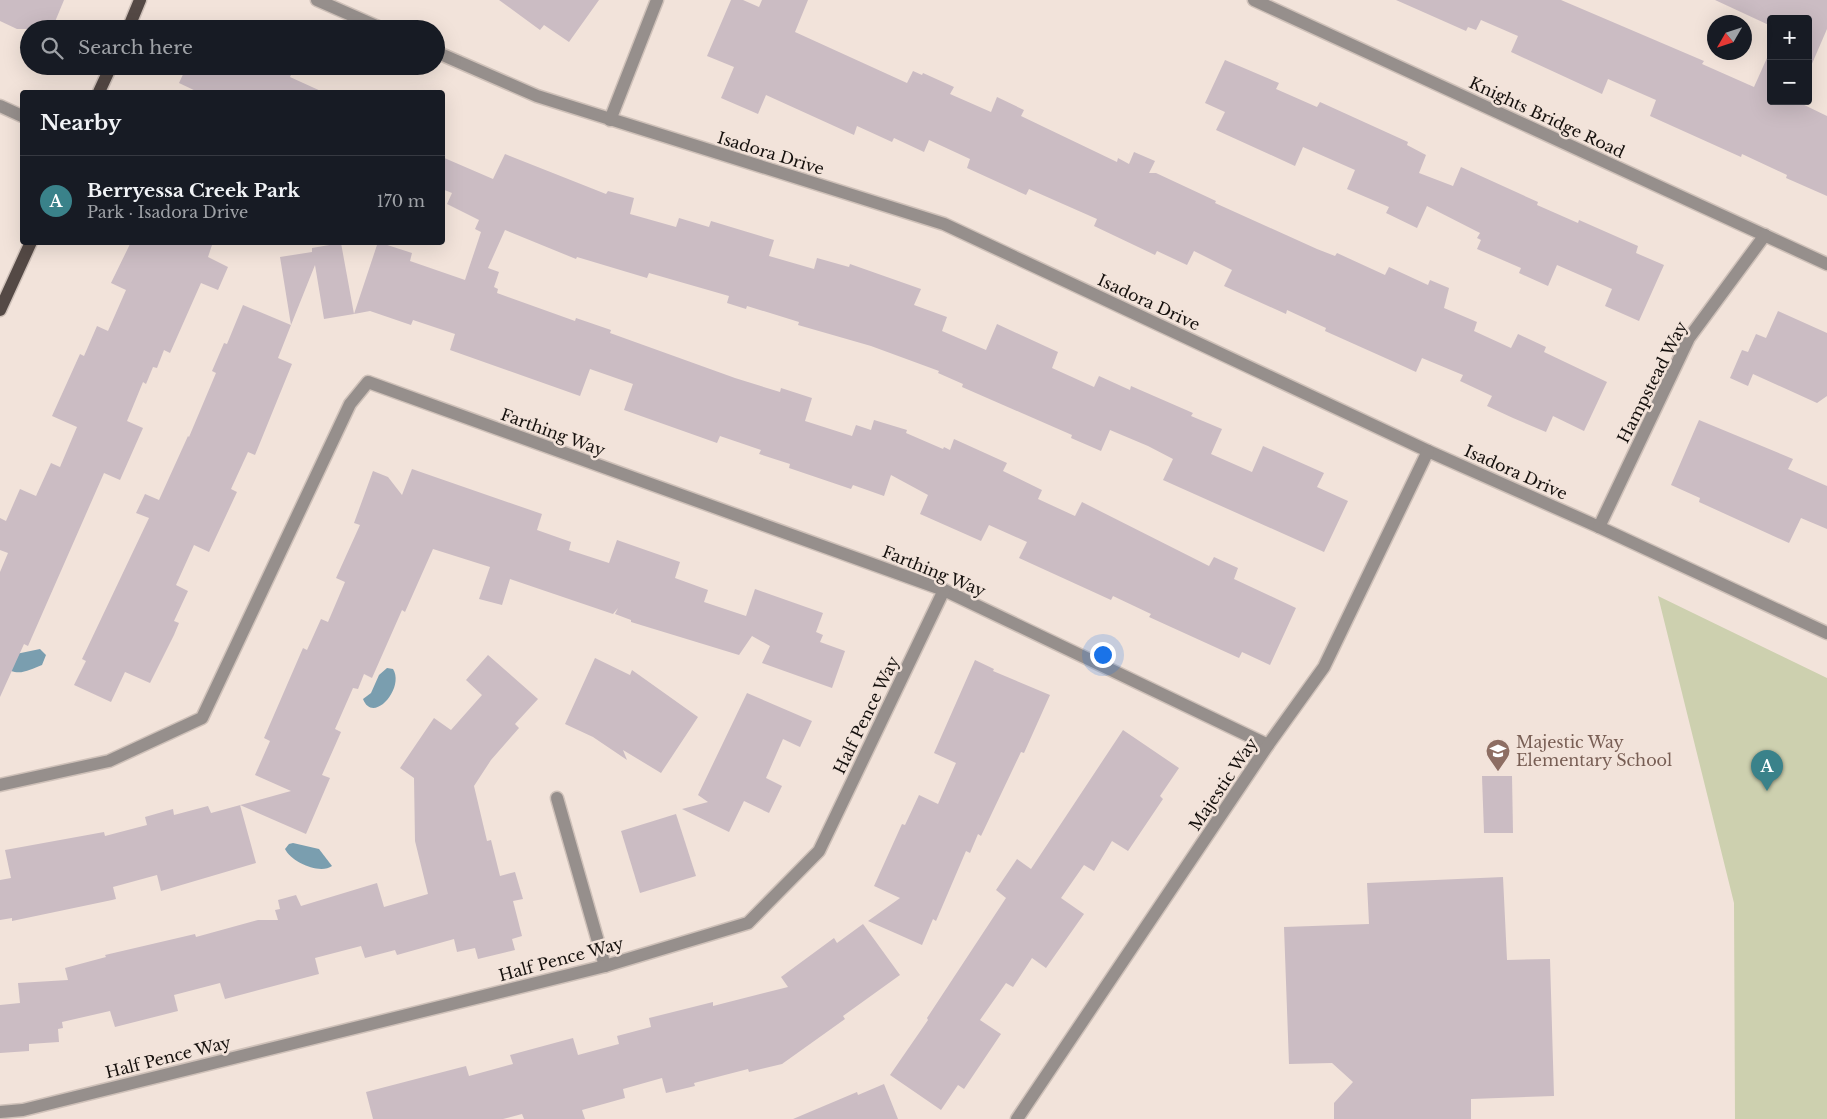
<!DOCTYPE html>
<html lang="en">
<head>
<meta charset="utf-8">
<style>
  :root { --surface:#171b24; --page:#242831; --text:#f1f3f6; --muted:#9ea1a6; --line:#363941; --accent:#3a828a }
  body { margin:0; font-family:"Libre Baskerville",serif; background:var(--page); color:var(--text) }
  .controls { position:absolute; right:15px; top:15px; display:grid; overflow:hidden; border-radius:5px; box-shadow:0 5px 20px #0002 }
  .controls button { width:45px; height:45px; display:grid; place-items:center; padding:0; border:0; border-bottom:1px solid var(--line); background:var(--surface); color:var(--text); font:25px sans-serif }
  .compass { position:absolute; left:1707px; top:15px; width:45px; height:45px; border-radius:50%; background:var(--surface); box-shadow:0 5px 20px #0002; rotate:231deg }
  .you { position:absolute; left:1102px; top:654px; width:18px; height:18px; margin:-12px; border:4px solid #fff; border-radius:50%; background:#1a73e8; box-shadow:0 0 0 8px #1a73e833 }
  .badge { display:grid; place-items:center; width:32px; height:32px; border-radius:50%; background:var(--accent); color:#fff; font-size:16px; font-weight:700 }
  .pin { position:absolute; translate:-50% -41px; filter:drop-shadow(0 1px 2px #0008) }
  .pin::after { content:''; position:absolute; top:26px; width:18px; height:15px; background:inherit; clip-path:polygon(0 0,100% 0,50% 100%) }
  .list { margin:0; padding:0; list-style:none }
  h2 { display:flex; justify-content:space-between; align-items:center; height:65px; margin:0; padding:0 20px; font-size:21px }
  h2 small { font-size:16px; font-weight:400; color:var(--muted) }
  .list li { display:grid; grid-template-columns:32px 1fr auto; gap:15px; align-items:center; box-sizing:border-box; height:90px; padding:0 20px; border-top:1px solid var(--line) }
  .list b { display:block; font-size:19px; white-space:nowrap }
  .list p { margin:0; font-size:16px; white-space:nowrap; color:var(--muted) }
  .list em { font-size:16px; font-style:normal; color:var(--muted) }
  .icon { flex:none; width:28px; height:28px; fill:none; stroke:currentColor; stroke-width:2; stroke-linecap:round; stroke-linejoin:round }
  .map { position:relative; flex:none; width:1827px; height:1119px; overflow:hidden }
  .search { position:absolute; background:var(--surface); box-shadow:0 5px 20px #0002; left:20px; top:20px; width:425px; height:55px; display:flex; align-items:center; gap:12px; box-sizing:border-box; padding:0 18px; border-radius:28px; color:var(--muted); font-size:19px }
  .panel { position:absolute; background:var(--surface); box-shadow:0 5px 20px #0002; left:20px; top:90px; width:425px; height:155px; border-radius:5px }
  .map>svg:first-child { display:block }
  .green { fill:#cdd0af }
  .water { fill:#7a9eaf }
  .building { fill:#cbbcc3 }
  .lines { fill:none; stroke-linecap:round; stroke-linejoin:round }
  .minor-casing { stroke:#cfc1b9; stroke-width:15 }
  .major-casing { stroke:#cfc1b9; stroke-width:15 }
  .minor { stroke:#968f8c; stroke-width:12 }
  .major { stroke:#544945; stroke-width:12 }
  .labels { text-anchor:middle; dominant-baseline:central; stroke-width:5; stroke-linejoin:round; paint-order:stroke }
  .street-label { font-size:16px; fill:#15100d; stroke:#f2e3da }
  .education-label { font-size:16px; fill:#785e54; stroke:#f2e3da; text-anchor:start }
</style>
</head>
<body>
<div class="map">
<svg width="1827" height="1119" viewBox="0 0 1827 1119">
  <rect width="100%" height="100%" fill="#f2e3da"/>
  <path class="green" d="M1658 596 1827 678V1119H1735L1734 903Z"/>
  <g class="water">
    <path d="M40 649 46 655 42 665C31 669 22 675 11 671L16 654Z"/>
    <path d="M387 668 393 669C405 688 373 725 363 699L371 693 379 675Z"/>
    <path d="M293 843 319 849 332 866C320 875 291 862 285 849L289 844Z"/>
  </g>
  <g class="building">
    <path d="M0 0H64L52 29H17L0 21Z"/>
    <path d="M499 0H599L569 42 544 25 540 30Z"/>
    <path d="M731 0H743L759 7 762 0H808L795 32 907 83 913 71 922 75 923 73 954 87 950 94 991 112 997 97 1024 110 1021 116 1117 162 1118 158 1129 164 1134 152 1155 161 1149 173H1156L1216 201 1215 203 1317 249 1335 256 1337 253 1385 275 1389 267 1428 285 1430 280 1449 288 1444 308 1477 322 1474 331 1511 348 1518 334 1546 347 1544 352 1607 382 1584 431 1553 416 1546 432 1513 418 1487 406 1492 396 1460 381 1463 375 1422 358 1416 372 1392 361 1325 331 1326 328 1287 310 1286 314 1224 286 1232 270 1194 251 1187 265 1157 251 1155 255 1094 226 1097 219 1029 189 1026 195 967 168 970 159 929 140 924 152 894 138 892 142 857 126 854 135 766 95 758 114 721 98 734 67 707 56Z"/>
    <path d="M1396 0H1561L1704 61 1702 64 1754 87 1771 49V101H1796L1827 116V196L1786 178 1787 175 1742 154 1741 157 1650 116 1656 100 1608 79 1602 94 1511 52 1518 36 1481 20 1476 30 1468 27 1466 31Z"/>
    <path d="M1715 0H1827V29L1808 73V19H1771V26Z"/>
    <path d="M1225 60 1279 83 1276 89 1317 107 1320 102 1408 142 1407 145 1426 155 1419 173 1453 186 1461 167 1538 202 1537 205 1578 223 1579 220 1638 246 1636 253 1664 265 1639 321 1605 306 1612 289 1557 265 1548 286 1519 273 1521 268 1477 249 1481 240 1477 238 1480 233 1427 206 1417 228 1386 213 1389 207 1347 189 1355 170 1303 147 1295 166 1216 130 1225 112 1205 103Z"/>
    <path d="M187 66H295L290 77 323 92H198L179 83Z"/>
    <path d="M505 154 606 194 608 191 634 198 630 214 676 227 679 218 709 227 711 221 774 240 769 256 814 269 817 258 849 267 850 264 921 289 914 305 947 317 942 331 986 350 997 324 1058 352 1052 368 1094 387 1099 376 1130 390 1131 386 1193 413 1191 416 1222 429 1211 454 1252 472 1263 446 1324 473 1317 487 1348 501 1324 552 1163 480 1173 459 1148 446 1110 430 1101 451 1071 438 1072 435 962 387 963 384 938 373 939 371 871 346 798 325 799 322 747 306 746 309 727 303 729 296 649 273 647 278 577 257 576 259 505 230 488 268 499 272 494 287 498 289 497 293 575 321 576 318 611 330 610 333 735 378 780 392 781 388 812 398 805 421 852 436 856 425 871 430 874 420 907 430 906 433 943 449 944 447 950 450 954 439 1007 463 1003 471 1042 490 1038 499 1075 516 1082 502 1209 566 1214 557 1238 568 1234 579 1296 608 1270 665 1242 652 1239 658 1149 617 1151 614 1113 596 1111 600 1019 558 1027 542 989 525 981 541 920 514 928 495 891 475 884 496 853 485 851 489 789 468 790 464 759 454 761 450 720 436 717 443 624 410 633 384 590 369 580 396 450 350 455 334 413 320 411 325 370 311 354 314 378 242 412 253 410 261 465 280 481 232 475 229 479 220 447 204 452 193 442 189V157L493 179Z"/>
    <path d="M131 242H213L208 257 228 267 218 290 201 283 170 353 164 350 157 368 153 367 146 384 143 382 127 421 143 428 120 480 104 473 28 646 24 644 0 697V572L8 553 0 550V518L6 521 20 489 36 496 51 463 60 467 77 427 52 416 80 354 84 356 97 326 108 331 126 290 111 283Z"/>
    <path d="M341 243 354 314 324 319 315 265 291 325 280 257 312 252V248Z"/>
    <path d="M243 305 291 325 278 358 292 364 255 455 248 452 231 489 237 492 209 552 194 545 176 585 188 591 174 621 179 623 174 635 150 683 125 672 111 702 74 685 86 661 82 659 149 518 136 513 145 494 159 500 188 436 189 437 216 373 212 371 224 343 227 344Z"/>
    <path d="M1778 311 1827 333V396L1817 403 1753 374 1748 386 1730 378 1742 350 1748 352 1756 334 1766 338Z"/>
    <path d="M1699 420 1793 459 1788 469 1827 486V529L1801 518 1789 543 1699 502 1700 498 1671 485Z"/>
    <path d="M412 469 542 514 537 530 571 542 569 550 609 563 617 540 680 562 675 578 708 590 704 602 746 616 755 589 823 613 816 632 823 635 820 642 845 651 832 688 762 663 770 646 752 636 739 655 631 622V620L615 614 618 608 613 614 510 579 502 605 479 599 490 567 433 549 405 612 402 610 372 678 364 674 358 689 353 688 335 729 341 732 322 775 330 778 306 834 240 805 256 863 161 891 157 875 113 887 116 899 112 900 12 921V918L0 920V880L11 878 5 850 104 832 105 836 147 825 145 817 173 809 174 815 208 806 211 813 291 791 255 775 270 741 264 738 303 648 307 650 321 619 328 622 345 582 336 578 360 525 354 523 373 471 388 477 402 495Z"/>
    <path d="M488 655 538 699 515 724 519 728 491 760 474 786 487 841 491 840 500 876 515 872 523 899 513 901 522 936 512 939 515 950 478 959 475 948 457 952 454 939 397 955 395 950 365 958 361 946 315 958 319 974 225 999 220 983 174 995 178 1011 115 1027 110 1011 62 1022 63 1028 58 1029 59 1042 29 1044V1051L0 1053V1005L20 1003 18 983 68 980 65 968 106 957 105 955 195 934 196 937 258 920H278L275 910 280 909 278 900 296 895 301 906 377 883 384 907 428 894 415 841 414 778 400 768 434 718 451 730 482 695 466 680Z"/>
    <path d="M595 658 630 675 632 670 698 717 661 773 623 750 627 760 593 737 565 724Z"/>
    <path d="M975 660 994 669 993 671 1050 695 1024 753 1021 752 981 836 978 834 970 853 966 851 936 921 933 919 922 945 868 921 900 898 874 886 902 824 905 825 919 795 938 804 956 763 934 753Z"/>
    <path d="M747 693 812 721 800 747 783 739 766 778 782 786 769 813 744 801 729 832 682 809 708 802 698 795Z"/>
    <path d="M1123 730 1179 768 1160 796 1163 799 1128 851 1112 841 1094 871 1084 865 1061 898 1084 914 1046 968 1032 958 1013 987 1006 983 980 1020 1001 1034 964 1089 958 1085 941 1110 890 1075 928 1020 927 1018 1006 898 996 890 1017 859 1031 869Z"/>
    <path d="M1482 776H1512L1513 833H1484Z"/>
    <path d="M676 814 696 876 640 893 621 831Z"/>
    <path d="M1503 877 1507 960 1550 959 1554 1096 1471 1099V1119H1334V1103L1353 1082 1332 1063 1289 1064 1284 927 1369 924 1367 883Z"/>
    <path d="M863 924 900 975 843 1016 845 1019 782 1064 749 1072 748 1069 694 1083 695 1086 666 1093 662 1078 623 1089 625 1098 582 1110 585 1119H524L522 1114 503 1119H373L366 1092 466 1066 469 1076 513 1064 510 1055 573 1038 578 1055 619 1044 617 1036 651 1027 649 1018 713 1002V1006L788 987 781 977 834 938 837 943Z"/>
    <path d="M884 1084 898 1119H793L857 1092 858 1095Z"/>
  </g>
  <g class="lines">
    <defs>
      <g id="minor">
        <path d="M317 0 383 29"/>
        <path d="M1254 0 1827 264"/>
        <path d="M436 52 537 96 944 224 1428 451 1599 527 1827 633"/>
        <path d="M0 106 22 116"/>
        <path d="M610 120 657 0"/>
        <path d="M1599 527 1689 338 1765 235"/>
        <path d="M0 785 109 761 202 718 350 404 368 382 944 590 1268 745"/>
        <path d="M557 798 605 966"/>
        <path d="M0 1112 23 1110 605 966 748 923 819 851 944 590"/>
        <path d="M1017 1119 1268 745 1324 667 1428 451"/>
      </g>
      <g id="major">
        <path d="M128 29 140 0"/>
        <path d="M99 92 111 66"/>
        <path d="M0 310 31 242"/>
      </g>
    </defs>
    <use href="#minor" class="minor-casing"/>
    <use href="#major" class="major-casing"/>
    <use href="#minor" class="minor"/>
    <use href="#major" class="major"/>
  </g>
  <defs>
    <symbol id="school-pin" viewBox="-11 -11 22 30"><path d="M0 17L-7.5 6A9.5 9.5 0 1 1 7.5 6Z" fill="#8d6e63" stroke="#f2e3da"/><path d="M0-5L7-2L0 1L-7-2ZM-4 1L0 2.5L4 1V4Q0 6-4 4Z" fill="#fff"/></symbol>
  </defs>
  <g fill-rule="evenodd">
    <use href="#school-pin" x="1484" y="737" width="28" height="38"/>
  </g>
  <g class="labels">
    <g class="street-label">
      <text transform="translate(1547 117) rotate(25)">Knights Bridge Road</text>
      <text transform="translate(771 153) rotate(17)">Isadora Drive</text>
      <text transform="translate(1149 302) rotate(25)">Isadora Drive</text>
      <text transform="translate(1652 382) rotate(-63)">Hampstead Way</text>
      <text transform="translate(553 432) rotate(20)">Farthing Way</text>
      <text transform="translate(1516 472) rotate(24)">Isadora Drive</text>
      <text transform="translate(934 571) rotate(22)">Farthing Way</text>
      <text transform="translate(866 715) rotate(-64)">Half Pence Way</text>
      <text transform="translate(1223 784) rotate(-56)">Majestic Way</text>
      <text transform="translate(561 959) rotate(-15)">Half Pence Way</text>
      <text transform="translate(168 1057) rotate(-14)">Half Pence Way</text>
    </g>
    <g class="education-label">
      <text x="1516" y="742">Majestic Way<tspan x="1516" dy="18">Elementary School</tspan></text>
    </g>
  </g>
</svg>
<div class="controls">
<button>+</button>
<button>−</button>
</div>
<svg class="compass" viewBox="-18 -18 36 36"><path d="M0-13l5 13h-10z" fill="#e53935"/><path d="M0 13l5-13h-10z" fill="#9ea1a6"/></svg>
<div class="you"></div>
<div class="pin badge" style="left:1767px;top:791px">A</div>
<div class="search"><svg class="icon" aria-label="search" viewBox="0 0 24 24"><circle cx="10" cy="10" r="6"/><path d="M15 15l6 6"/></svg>Search here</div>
<section class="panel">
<h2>Nearby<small></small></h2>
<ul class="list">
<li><span class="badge">A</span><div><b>Berryessa Creek Park</b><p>Park · Isadora Drive</p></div><em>170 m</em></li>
</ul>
</section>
</div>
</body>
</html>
